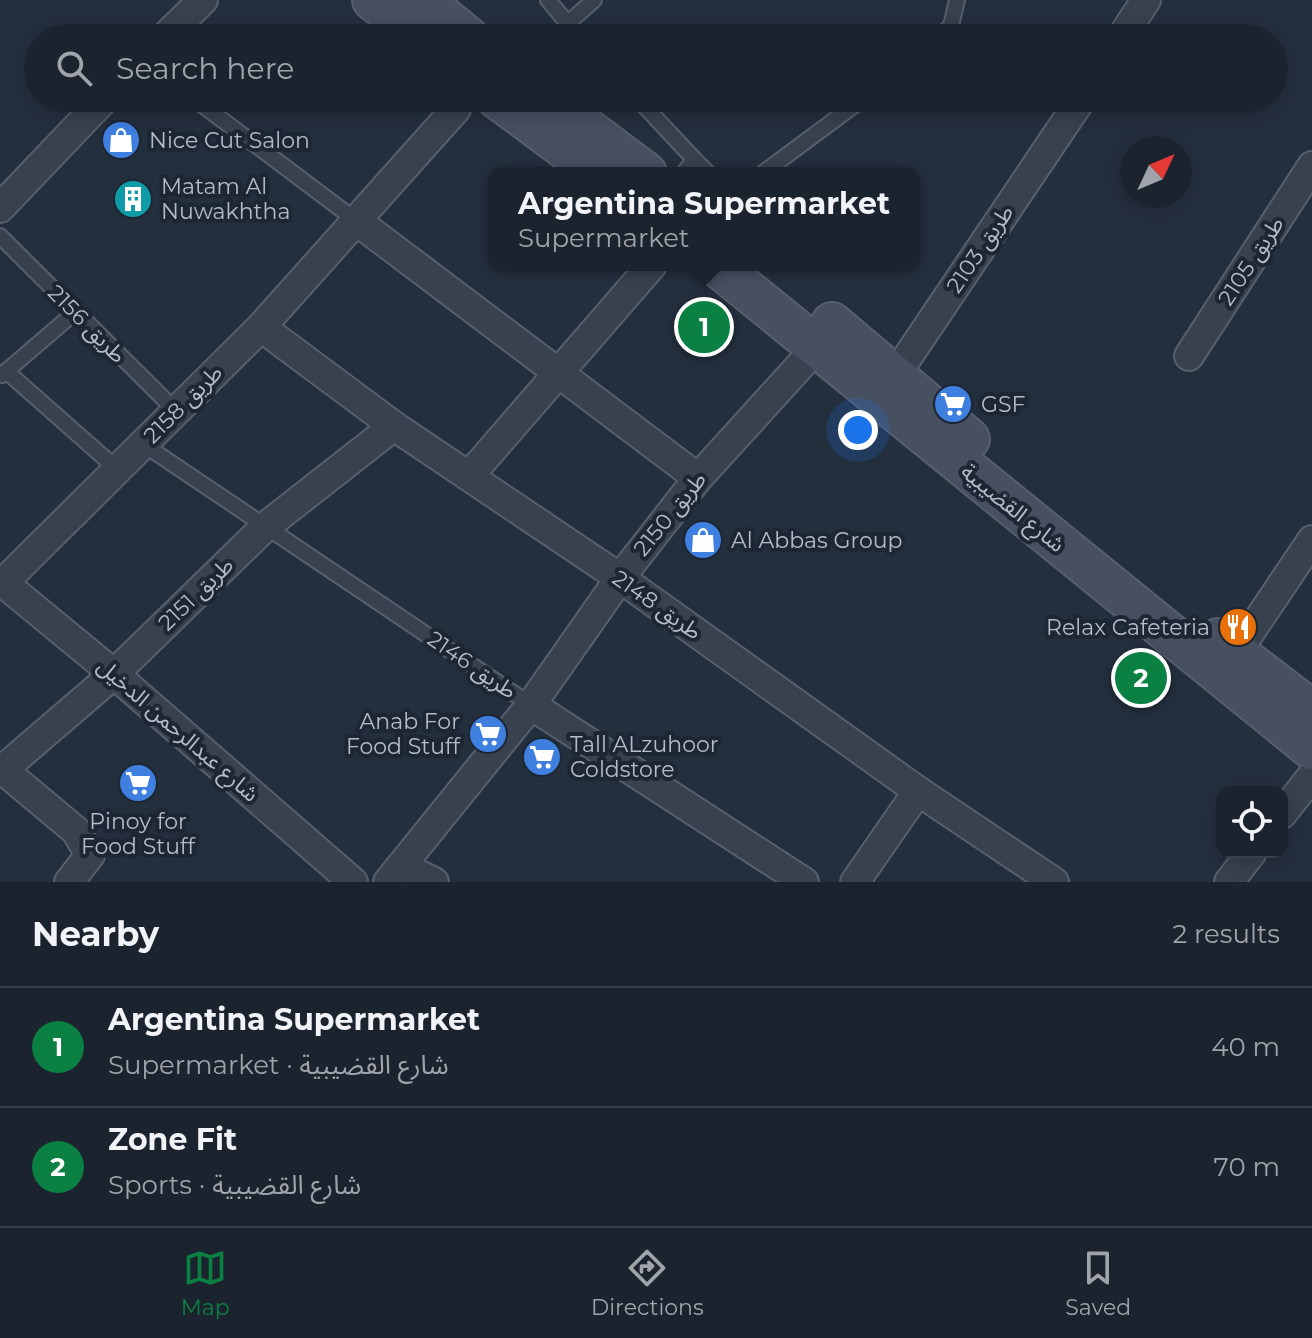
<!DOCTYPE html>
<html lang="en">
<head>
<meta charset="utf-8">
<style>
  :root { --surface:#1b232e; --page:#282f3a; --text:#f1f3f6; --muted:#a0a4aa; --line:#39404a; --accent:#0b8043 }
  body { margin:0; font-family:Montserrat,"Noto Sans Arabic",sans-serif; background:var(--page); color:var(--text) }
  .controls { position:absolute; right:24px; bottom:24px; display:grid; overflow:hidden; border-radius:16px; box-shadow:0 4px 20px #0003 }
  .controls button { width:72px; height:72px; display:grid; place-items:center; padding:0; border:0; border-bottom:2px solid var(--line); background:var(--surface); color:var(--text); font:40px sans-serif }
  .compass { position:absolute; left:1120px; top:136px; width:72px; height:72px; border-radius:50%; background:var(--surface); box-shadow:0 4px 20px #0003; rotate:46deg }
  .you { position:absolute; left:858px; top:430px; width:28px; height:28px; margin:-20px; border:6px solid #fff; border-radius:50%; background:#1a73e8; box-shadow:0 0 0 12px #1a73e833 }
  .badge { display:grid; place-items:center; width:52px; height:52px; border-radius:50%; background:var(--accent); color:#fff; font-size:26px; font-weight:700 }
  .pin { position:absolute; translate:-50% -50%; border:4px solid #fff; box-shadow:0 2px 8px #0006 }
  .popup { position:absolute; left:488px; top:167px; width:432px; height:104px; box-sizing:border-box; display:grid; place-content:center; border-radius:16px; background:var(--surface); filter:drop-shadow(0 2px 6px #0005); font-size:26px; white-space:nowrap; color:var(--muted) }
  .popup b { font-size:30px; color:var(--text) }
  .popup::after { content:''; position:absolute; left:50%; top:100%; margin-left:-16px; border:16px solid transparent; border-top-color:var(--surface) }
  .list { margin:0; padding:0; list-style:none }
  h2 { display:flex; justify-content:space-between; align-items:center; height:104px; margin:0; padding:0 32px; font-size:34px }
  h2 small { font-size:26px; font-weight:400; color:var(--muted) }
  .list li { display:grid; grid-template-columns:52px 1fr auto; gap:24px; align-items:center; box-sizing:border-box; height:120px; padding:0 32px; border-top:2px solid var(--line) }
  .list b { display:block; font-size:30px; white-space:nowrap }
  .list p { margin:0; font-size:26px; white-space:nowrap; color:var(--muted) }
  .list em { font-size:26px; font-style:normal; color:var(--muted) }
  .icon { flex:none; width:44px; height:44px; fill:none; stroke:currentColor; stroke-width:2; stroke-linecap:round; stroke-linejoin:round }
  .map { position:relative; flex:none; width:1312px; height:882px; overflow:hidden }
  .search { position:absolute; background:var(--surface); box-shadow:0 4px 20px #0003; left:24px; right:24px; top:24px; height:88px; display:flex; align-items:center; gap:20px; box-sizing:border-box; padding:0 28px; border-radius:44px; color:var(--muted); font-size:30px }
  .sheet { height:344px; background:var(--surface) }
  nav { display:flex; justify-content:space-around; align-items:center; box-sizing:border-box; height:112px; border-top:2px solid var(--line); background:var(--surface); font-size:22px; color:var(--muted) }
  nav a { display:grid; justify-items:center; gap:4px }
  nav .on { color:var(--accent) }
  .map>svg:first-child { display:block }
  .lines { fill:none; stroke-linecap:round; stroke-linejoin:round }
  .lane-casing { stroke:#565f6c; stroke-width:18 }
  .street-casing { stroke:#565f6c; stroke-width:32 }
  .secondary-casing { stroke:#565f6c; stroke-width:44 }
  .lane { stroke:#38414e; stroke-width:14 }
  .street { stroke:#38414e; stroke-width:28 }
  .secondary { stroke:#465061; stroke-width:40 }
  .labels { text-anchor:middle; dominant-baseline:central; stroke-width:8; stroke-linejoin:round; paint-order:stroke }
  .poi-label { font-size:22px; fill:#b4bcc9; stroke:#1d2633; text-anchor:start }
  .street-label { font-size:22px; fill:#b4bcc9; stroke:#1d2633 }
</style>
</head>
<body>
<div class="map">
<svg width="1312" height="882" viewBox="0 0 1312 882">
  <rect width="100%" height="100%" fill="#242f3e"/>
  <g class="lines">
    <defs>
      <g id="lane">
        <path d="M548 0 580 38"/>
        <path d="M567 24 594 0"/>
        <path d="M937 38 951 26 957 0"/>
        <path d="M193 98 358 222"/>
        <path d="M637 98 694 159 684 173"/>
        <path d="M694 159 708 173"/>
        <path d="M763 173 864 98"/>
        <path d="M0 236 175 410"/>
        <path d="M6 371 117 469"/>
        <path d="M2 375 74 313"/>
        <path d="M143 444 531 705"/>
      </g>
      <g id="street">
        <path d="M164 38 203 0"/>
        <path d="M1121 38 1146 0"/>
        <path d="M0 208 105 98"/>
        <path d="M358 222 698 478"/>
        <path d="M261 327 394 426 620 578 918 791 1054 882"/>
        <path d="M1189 356 1312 166"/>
        <path d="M886 389 1082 98"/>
        <path d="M469 476 652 265"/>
        <path d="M0 580 114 674 353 882"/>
        <path d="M3 583 261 327 456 109"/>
        <path d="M1236 653 1312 540"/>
        <path d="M531 705 804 882"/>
        <path d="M2 769 76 831 90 855 69 882"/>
        <path d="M0 772 114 674 265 527 394 426"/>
        <path d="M1282 814 1312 776"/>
        <path d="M401 866 434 882"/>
        <path d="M388 882 531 705 620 578 698 478 818 346"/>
        <path d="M855 882 918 791"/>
        <path d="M1229 882 1252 852"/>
      </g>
      <g id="secondary">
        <path d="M373 0 421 38"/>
        <path d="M422 0 469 38"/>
        <path d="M497 98 598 173"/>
        <path d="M546 98 646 173"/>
        <path d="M716 265 1312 749"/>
        <path d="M832 323 969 439"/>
        <path d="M1218 639 1312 711"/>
      </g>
    </defs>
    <use href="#lane" class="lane-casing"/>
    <use href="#street" class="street-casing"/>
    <use href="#secondary" class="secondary-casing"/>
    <use href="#lane" class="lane"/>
    <use href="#street" class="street"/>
    <use href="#secondary" class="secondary"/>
  </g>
  <defs>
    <symbol id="shop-disc" viewBox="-11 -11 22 22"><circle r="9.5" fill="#3f7fe0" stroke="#1d2633"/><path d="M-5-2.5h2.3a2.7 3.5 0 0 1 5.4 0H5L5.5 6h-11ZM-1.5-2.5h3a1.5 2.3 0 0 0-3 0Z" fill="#fff"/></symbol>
    <symbol id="building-disc" viewBox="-11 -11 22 22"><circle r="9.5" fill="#0f9aa8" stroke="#1d2633"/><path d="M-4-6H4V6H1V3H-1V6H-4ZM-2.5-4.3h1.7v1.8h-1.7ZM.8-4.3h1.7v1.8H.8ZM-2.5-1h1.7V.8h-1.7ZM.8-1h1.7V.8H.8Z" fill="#fff"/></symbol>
    <symbol id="supermarket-disc" viewBox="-11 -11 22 22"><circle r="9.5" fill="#3f7fe0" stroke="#1d2633"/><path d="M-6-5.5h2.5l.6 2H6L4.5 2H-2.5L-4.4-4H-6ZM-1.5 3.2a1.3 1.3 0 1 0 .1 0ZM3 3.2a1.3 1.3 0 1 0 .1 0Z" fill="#fff"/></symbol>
    <symbol id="restaurant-disc" viewBox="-11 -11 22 22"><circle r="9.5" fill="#e8710a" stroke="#1d2633"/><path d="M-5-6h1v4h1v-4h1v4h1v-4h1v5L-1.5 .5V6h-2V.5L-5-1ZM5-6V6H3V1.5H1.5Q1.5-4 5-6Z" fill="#fff"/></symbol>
  </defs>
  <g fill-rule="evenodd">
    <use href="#shop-disc" x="99" y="118" width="44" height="44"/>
    <use href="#building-disc" x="111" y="177" width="44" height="44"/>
    <use href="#supermarket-disc" x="931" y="382" width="44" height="44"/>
    <use href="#shop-disc" x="681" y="518" width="44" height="44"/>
    <use href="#restaurant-disc" x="1216" y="605" width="44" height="44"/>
    <use href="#supermarket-disc" x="466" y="712" width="44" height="44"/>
    <use href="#supermarket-disc" x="520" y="735" width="44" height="44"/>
    <use href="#supermarket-disc" x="116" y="761" width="44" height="44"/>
  </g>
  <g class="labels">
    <g class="poi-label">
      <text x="149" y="140">Nice Cut Salon</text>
      <text x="161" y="186">Matam Al<tspan x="161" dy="25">Nuwakhtha</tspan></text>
      <text x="981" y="404">GSF</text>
      <text x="731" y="540">Al Abbas Group</text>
      <text x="1210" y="627" text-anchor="end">Relax Cafeteria</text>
      <text x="460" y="721" text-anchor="end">Anab For<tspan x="460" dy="25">Food Stuff</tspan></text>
      <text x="570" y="744">Tall ALzuhoor<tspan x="570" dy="25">Coldstore</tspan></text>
      <text x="138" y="821" text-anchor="middle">Pinoy for<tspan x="138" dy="25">Food Stuff</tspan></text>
    </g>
    <g class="street-label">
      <text transform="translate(980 249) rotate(-56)">طريق 2103</text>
      <text transform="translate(1251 261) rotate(-57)">طريق 2105</text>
      <text transform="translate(87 324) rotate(45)">طريق 2156</text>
      <text transform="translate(183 404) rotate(-45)">طريق 2158</text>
      <text transform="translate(1013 508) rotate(39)">شارع القضيبية</text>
      <text transform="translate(670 514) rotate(-51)">طريق 2150</text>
      <text transform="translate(196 594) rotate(-44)">طريق 2151</text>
      <text transform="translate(657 605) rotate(35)">طريق 2148</text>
      <text transform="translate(472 665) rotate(34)">طريق 2146</text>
      <text transform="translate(178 730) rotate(41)">شارع عبدالرحمن الدخيل</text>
    </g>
  </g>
</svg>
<div class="controls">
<button><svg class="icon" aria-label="locate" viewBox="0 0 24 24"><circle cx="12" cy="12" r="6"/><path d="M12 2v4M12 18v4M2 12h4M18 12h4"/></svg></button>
</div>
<svg class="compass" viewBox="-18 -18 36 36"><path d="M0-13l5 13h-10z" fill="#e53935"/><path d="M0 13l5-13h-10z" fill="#a0a4aa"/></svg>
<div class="you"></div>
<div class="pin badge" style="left:704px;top:327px">1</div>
<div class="popup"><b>Argentina Supermarket</b>Supermarket</div>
<div class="pin badge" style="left:1141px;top:678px">2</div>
<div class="search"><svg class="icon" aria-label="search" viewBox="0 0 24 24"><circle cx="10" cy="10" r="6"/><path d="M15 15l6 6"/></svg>Search here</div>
</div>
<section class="sheet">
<h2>Nearby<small>2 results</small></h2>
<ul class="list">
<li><span class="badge">1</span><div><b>Argentina Supermarket</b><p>Supermarket · شارع القضيبية</p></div><em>40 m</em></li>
<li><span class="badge">2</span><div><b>Zone Fit</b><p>Sports · شارع القضيبية</p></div><em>70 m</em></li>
</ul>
</section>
<nav>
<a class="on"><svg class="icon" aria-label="map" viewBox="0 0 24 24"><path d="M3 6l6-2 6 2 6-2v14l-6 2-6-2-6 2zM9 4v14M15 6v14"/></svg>Map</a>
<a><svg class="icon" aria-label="directions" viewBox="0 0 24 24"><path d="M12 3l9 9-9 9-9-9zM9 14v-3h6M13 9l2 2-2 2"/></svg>Directions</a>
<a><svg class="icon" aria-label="saved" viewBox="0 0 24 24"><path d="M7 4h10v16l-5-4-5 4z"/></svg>Saved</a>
</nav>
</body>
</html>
